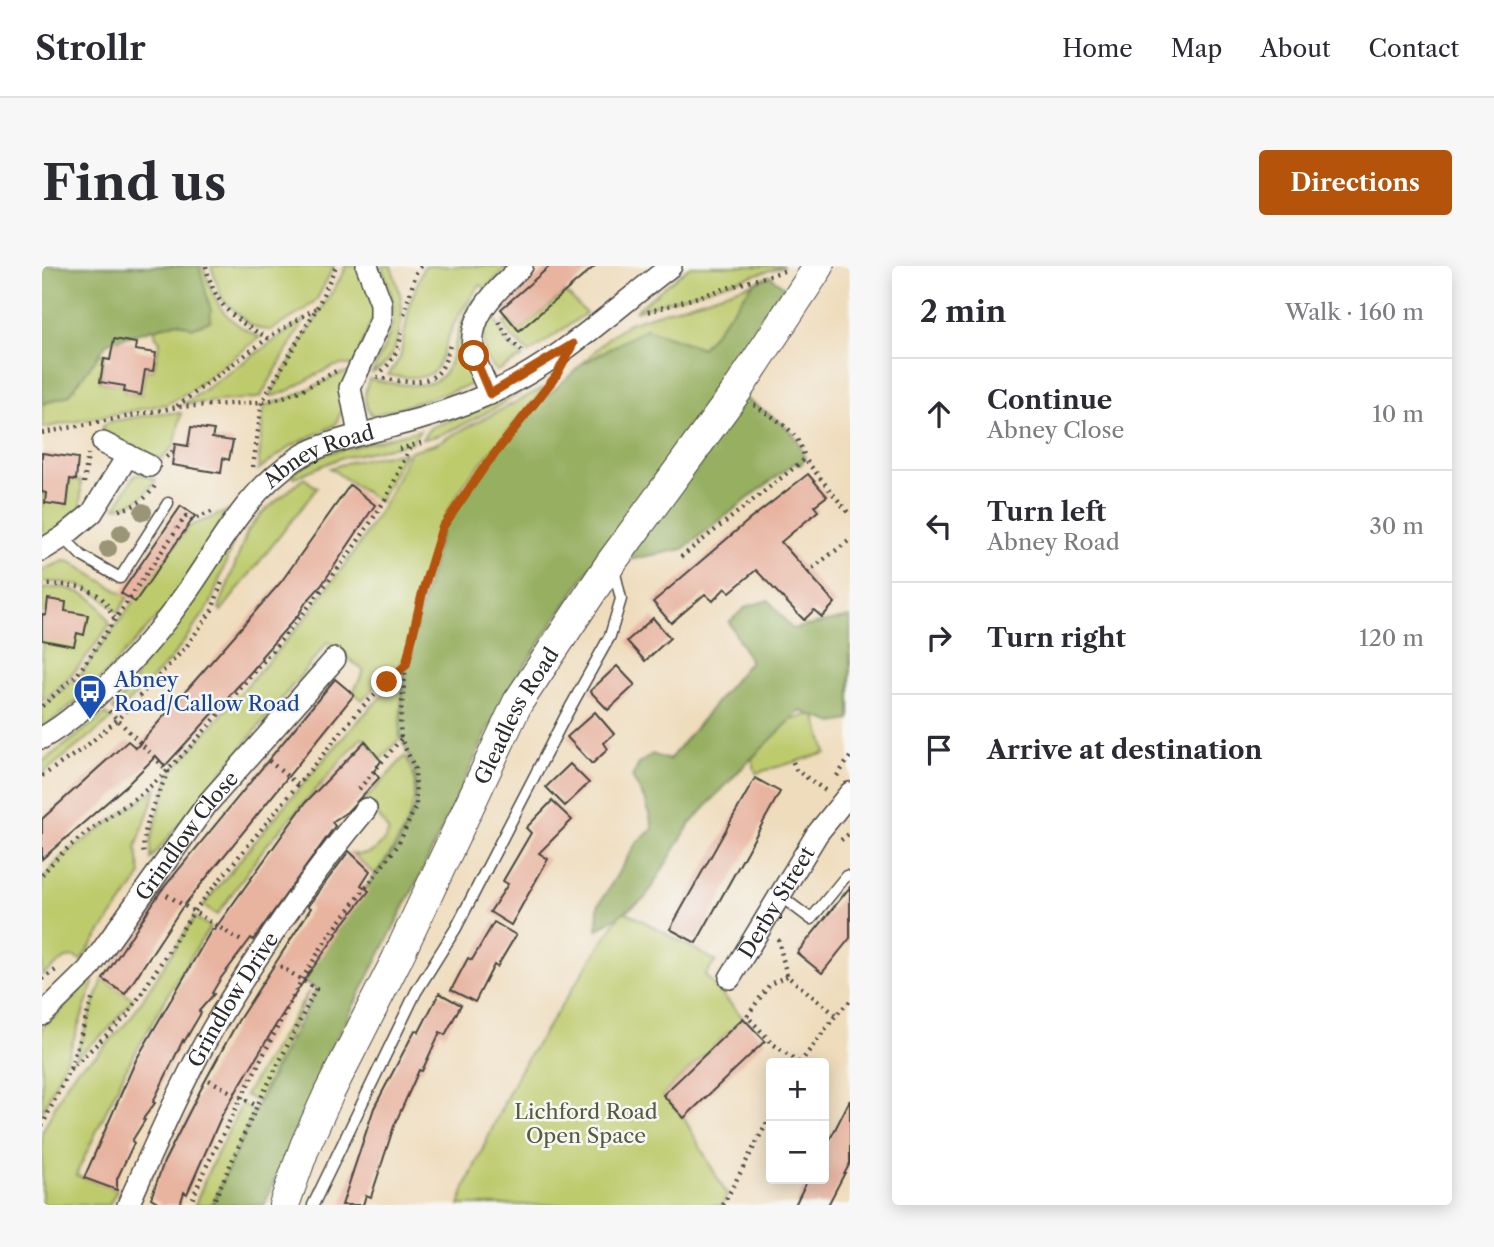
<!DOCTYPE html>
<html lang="en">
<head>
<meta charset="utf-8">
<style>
  :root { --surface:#fff; --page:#f7f7f7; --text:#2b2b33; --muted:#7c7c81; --line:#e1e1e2; --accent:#b45309 }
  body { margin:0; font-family:"Libre Caslon Text",serif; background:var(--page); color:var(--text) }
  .controls { position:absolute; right:21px; bottom:21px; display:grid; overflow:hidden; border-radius:7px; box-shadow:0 4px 18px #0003 }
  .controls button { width:63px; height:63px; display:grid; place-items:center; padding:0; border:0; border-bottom:2px solid var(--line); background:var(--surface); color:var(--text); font:35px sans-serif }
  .stop { position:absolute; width:21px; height:21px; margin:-16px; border:5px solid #b45309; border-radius:50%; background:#fff }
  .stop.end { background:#b45309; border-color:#fff; box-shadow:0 2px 7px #0008 }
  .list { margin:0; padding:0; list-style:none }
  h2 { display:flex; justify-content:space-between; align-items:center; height:91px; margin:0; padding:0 28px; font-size:30px }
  h2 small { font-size:23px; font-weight:400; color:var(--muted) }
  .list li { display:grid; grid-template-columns:46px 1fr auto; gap:21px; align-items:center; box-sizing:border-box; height:112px; padding:0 28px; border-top:2px solid var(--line) }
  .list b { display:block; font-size:26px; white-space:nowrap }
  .list p { margin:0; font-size:23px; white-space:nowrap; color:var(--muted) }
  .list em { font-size:23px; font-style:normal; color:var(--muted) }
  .icon { flex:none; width:38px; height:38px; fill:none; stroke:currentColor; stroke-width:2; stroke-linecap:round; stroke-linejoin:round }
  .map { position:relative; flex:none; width:808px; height:939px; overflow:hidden; border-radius:7px }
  header { display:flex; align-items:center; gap:42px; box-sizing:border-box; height:98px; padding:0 35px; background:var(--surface); border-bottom:2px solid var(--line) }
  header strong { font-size:33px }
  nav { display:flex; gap:38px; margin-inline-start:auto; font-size:24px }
  .intro { display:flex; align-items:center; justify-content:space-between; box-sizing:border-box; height:168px; padding:0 42px }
  h1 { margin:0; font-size:49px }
  .button { padding:18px 32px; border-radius:7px; background:var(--accent); color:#fff; font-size:24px; font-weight:700 }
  main { display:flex; gap:42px; padding:0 42px }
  aside { flex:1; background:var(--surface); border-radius:7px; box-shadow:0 4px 18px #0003 }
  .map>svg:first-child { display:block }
  .green { fill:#becb6d; stroke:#747b4c; stroke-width:2 }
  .forest { fill:#96af60; stroke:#606d46; stroke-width:2 }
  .building { fill:#e8b4a0 }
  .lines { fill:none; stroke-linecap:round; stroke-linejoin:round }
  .lane-casing { stroke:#484641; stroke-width:13 }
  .street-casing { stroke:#484641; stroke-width:24 }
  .secondary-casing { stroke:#484641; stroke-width:32 }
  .path { stroke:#484641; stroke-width:4.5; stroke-dasharray:2 5; stroke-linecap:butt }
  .lane { stroke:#fff; stroke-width:10 }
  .street { stroke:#fff; stroke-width:21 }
  .secondary { stroke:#fff; stroke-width:30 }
  .tree { fill:#9b9577 }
  .route { stroke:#b45309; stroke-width:9 }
  .labels { text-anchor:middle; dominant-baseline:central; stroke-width:5; stroke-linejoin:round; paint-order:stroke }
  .street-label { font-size:21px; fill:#2b2b2b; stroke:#f6f6f2 }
  .transit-label { font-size:21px; fill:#164399; stroke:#f6f6f2; text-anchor:start }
  .park-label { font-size:21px; fill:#575b3f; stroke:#f6f6f2 }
</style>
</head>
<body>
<header>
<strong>Strollr</strong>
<nav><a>Home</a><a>Map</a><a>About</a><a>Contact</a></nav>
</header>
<div class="intro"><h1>Find us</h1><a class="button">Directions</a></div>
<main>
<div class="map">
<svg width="808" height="939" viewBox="0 0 808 939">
  <rect width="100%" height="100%" fill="#f6f6f2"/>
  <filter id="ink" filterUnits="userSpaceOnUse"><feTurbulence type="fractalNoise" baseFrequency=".0143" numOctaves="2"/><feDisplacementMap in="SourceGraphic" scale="14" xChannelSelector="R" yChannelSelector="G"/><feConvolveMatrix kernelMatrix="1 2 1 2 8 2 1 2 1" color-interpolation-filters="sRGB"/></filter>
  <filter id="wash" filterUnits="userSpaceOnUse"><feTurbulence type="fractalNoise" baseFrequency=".00686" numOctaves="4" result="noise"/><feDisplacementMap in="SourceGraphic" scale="28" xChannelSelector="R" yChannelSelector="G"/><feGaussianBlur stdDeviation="1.57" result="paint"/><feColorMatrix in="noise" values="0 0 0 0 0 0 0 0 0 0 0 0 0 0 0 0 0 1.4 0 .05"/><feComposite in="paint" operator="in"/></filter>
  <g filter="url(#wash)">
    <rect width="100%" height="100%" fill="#efdcbc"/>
    <g class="green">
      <path d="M157 0H161C173 37 180 54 218 71L148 125 125 138 0 162V138L27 129 57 88H62L58 116 83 120 82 126 99 129 103 104 111 105 118 75 114 71 112 63 136 56 158 5Z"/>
      <path d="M169 0H292L275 33 263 44 229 64 218 63 207 58 180 33Z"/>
      <path d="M303 0H319L334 44 311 101C291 89 255 127 230 130L228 129 302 6Z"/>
      <path d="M340 0H349C353 11 357 22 359 33 362 57 355 96 330 107 342 81 358 56 349 27 346 18 342 9 340 0Z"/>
      <path d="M382 0H466L444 22 438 19C428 32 418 45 411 60 392 103 403 118 346 109L358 92 368 37Z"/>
      <path d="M648 0H742L593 45Z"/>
      <path d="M712 17 660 82 604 63 540 98 568 70 587 57Z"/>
      <path d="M523 26 544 47 487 87 468 70 462 57 468 54 477 64Z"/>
      <path d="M432 34 435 35 429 105 431 116 428 119 331 150C320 139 322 127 327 113 346 117 386 126 401 109 410 98 412 81 416 68 419 55 423 44 432 34Z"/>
      <path d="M450 47 465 77 481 91 455 105C437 91 440 65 450 47Z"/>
      <path d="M263 53 219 130 215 132 142 138Z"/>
      <path d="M300 107H309L300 144 293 159 249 180 216 204 222 140 250 131Z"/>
      <path d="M501 108C488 125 402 173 380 173L388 162 435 143Z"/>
      <path d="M503 121 427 211 406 244 388 292 364 392 320 434 311 426 322 405 286 376 109 593V573L128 508 262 354 315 282 345 233 368 185 393 178Z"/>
      <path d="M119 147H139L133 178 120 193 59 167 61 160 66 156Z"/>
      <path d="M378 164 369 177 298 192 253 211 249 209 253 205 286 187Z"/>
      <path d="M363 186 337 236 288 202 311 195Z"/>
      <path d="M99 208 114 214C104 229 93 239 74 241L92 210Z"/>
      <path d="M262 212 275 222 179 345 177 342 206 264 220 247Z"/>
      <path d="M28 213 39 215V242L24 259 0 273V226L24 240Z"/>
      <path d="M185 245 158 292 124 342 51 421 39 408 146 261Z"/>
      <path d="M191 277 168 339 129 393 75 448 71 443 92 418 96 403 147 342 166 310Z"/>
      <path d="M22 295 29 296 86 331 76 347C53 321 34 315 0 316V304Z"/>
      <path d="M21 321C49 329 55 332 68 358 48 387 29 414 0 435V323Z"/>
      <path d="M361 408 357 473 338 494 320 471 222 582 175 649 161 640C225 560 289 481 361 408Z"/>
      <path d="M33 413 45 427 0 462V441Z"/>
      <path d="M773 447 784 487 714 507 703 468Z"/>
      <path d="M64 448 70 453 0 508V496Z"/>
      <path d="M363 490C389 529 357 577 333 608L311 588C330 591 338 582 347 566L334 546 322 535Z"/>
      <path d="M115 522 94 581 99 608 94 617 38 695 33 691 24 692 0 709V615L17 593Z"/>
      <path d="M581 644 674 695 663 709 701 752 621 829 642 852 685 929 680 939H417L424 919 476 807Z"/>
      <path d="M153 651 168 661 136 711 83 805 34 909 75 924 67 939H0V866L26 815 36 802 55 789 88 753Z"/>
      <path d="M48 712 52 716 26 789 0 847V761L18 746Z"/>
      <path d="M61 713 91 733 66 764 33 792Z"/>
      <path d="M267 725 216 836 203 829Z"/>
      <path d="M200 838 212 846 170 939H153L167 904Z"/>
    </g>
    <g class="forest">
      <path d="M0 0H157L169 45 168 55 150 62 136 56 66 76 27 129 0 138Z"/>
      <path d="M728 10 742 21 679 119 557 289 462 430 378 610 293 776 222 939H170L215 840 274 723 259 715 284 674 356 579 374 540 373 503 359 473 358 459 364 399 400 262 443 200 479 154 540 98 604 63 660 82 712 17Z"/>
      <path d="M701 131C727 149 755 160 763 193L758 199 752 197 641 283 581 295Z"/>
      <path d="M727 334 750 363 808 351V454L792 457 758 445 696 506 648 558 603 632 555 664 556 640 595 576 611 563 604 536 590 511 597 498 610 488 627 494 708 395 687 356 704 341Z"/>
    </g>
    <g id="blocks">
      <g class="building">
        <path d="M508 0H553L477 65 459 43Z"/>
        <path d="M72 73 94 77 93 84 114 87 111 105 103 104 99 129 82 126 83 120 58 116 62 93 68 94Z"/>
        <path d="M149 161 172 164 170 172 191 175 187 194 181 192 179 207 130 199 133 178 146 180Z"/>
        <path d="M0 187 36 192 34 214 28 213 25 240 3 237 4 227 0 226Z"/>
        <path d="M766 208 785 230 772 240 776 245 739 276 793 337 780 351 772 344 762 354 714 304 688 326 683 322 671 335 663 328 629 357 611 336 707 254Z"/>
        <path d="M308 219 333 239 279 320 264 336 256 349 219 391 220 393 208 407 123 500 114 490 86 518 0 593V553L86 475 94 482 239 316Z"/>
        <path d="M139 240 153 250 93 336 79 327Z"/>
        <path d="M6 333 24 336 23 345 46 349 42 369 35 367 32 380 0 374V348L4 349Z"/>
        <path d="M611 352 628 372 603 395 585 375Z"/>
        <path d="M575 400 593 419 566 444 548 425Z"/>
        <path d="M293 413 312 429 139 643 83 728 61 713 119 625Z"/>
        <path d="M553 446 572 468 562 477 566 483 550 498 525 471Z"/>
        <path d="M323 475 339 495 332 505 337 512 305 546 290 556 293 560 211 674 209 672 179 712 170 727 172 728 157 745 159 747 142 776 141 774 111 836 113 837 101 853 103 854 90 875 92 877 75 913V924L42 912 94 794 170 663 172 664 264 536Z"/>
        <path d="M528 498 547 517 523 540 504 521Z"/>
        <path d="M713 512 738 526 654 677 628 663Z"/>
        <path d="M510 535 530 554 497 587 506 593 469 659 448 646 466 618 461 615 489 567 484 562Z"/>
        <path d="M307 585 328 605 319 619 327 625 294 667 295 668 263 713 235 757 180 849 145 928 142 926 138 939H121L109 932 122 896 162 817 196 755 269 642 266 640Z"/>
        <path d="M808 621V672L780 707 755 687Z"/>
        <path d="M452 656 474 669 455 701 452 699 433 736 409 724 426 692 430 694Z"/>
        <path d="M397 727 419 739 403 769 398 766 380 805 377 804 352 860 329 931 324 929 321 939H300L332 842 373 764 377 766Z"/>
        <path d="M701 752 723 775 642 852 621 829Z"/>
        <path d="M808 834V897L786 939H753L766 913H782V885Z"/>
      </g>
    </g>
  </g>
  <g filter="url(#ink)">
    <use href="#blocks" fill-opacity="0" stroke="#484641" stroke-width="2"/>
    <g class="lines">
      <defs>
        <g id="lane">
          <path d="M21 271 40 290 78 312 126 237"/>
          <path d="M737 629 769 653 804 610"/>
          <path d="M271 939 374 726 414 662 523 451 568 370 579 333 572 303"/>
        </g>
        <g id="street">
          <path d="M448 128C443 116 437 104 433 92 421 53 455 24 480 0"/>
          <path d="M317 168 308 122 339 54V37L325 0"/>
          <path d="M61 177 107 200"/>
          <path d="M0 284 21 271 50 247 86 189"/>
          <path id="s1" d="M0 472C48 445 110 376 142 330 178 280 202 227 256 192 278 177 325 167 351 160 384 152 416 142 447 128 515 98 570 45 629 0"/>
          <path id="s2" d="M688 712 775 568 808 527"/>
          <path id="s3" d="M0 749 46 704 165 538 293 393"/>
          <path id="s4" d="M86 939C117 870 147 799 188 734 229 668 274 603 324 543"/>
        </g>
        <g id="secondary">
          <path id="s5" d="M242 939 263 880 287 827 355 693 476 436 568 298 694 126 777 0"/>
        </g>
      </defs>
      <use href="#lane" class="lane-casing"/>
      <use href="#street" class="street-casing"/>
      <use href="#secondary" class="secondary-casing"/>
      <g class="path">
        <path d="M164 0C172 39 192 54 226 72"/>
        <path d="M606 46 745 4"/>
        <path d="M362 48 374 7 379 0"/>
        <path d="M457 56 468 74 482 87"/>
        <path d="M340 105C352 94 358 80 360 64"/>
        <path d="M335 111C353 115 387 122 399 103 404 95 406 85 409 76"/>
        <path d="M712 139C736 155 756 163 763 193"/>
        <path d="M135 140 226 72 274 42"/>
        <path d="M0 167 135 141 220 136 239 132 260 124 294 105"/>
        <path d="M357 183 379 177"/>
        <path d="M124 191 132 184"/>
        <path d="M211 201 220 136 276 40 294 0"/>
        <path d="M42 217 46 188"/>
        <path d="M77 244C93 241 105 233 114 218"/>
        <path d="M639 291 763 193 808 249"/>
        <path d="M765 306 808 274"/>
        <path d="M0 319C20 318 49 318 63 336 67 341 70 349 74 355"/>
        <path d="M0 440 35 409 144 250 150 254 172 245"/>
        <path d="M67 445 126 505C116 531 98 562 102 590"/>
        <path d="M227 495 256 519"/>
        <path d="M751 496 754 504 784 525"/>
        <path d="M0 510 42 482 75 454 144 381 170 344 181 313"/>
        <path d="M795 510 808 491"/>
        <path d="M317 523 359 473"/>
        <path d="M799 574 808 567"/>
        <path d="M0 609C34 565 88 543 126 504 157 473 186 437 214 404 256 354 299 303 334 248 348 228 357 204 368 182"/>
        <path d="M125 629 201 676"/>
        <path d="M736 673 745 710 794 749"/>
        <path d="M745 710 728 718 705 750 731 778 758 797"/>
        <path d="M0 713 14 704"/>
        <path d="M758 797 794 749 808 735"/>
        <path d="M28 802 51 731"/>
        <path d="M167 814 215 840"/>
        <path d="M0 860 27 804 85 750 152 645 319 442 364 399"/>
        <path d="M148 939 161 907 259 715 284 674 356 579 374 540 373 503 359 473 358 459 364 399 381 324 400 262 443 200 503 123"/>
        <path d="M170 939 215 840 274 723 235 698"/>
        <path d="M681 939 729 849"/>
      </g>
      <use href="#lane" class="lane"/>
      <use href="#street" class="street"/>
      <use href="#secondary" class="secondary"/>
    </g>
    <g class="tree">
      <circle cx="101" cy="246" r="9"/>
      <circle cx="79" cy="267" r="9"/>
      <circle cx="66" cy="283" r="9"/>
    </g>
  </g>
  <g class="lines" filter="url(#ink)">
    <path class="route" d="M345 416 364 399 381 324 400 262 443 200 514 110 531 78 448 128 432 90"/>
  </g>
  <defs>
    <symbol id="bus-pin" viewBox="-11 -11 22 30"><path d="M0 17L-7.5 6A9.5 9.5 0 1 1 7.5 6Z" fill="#1a4fb4" stroke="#f6f6f2"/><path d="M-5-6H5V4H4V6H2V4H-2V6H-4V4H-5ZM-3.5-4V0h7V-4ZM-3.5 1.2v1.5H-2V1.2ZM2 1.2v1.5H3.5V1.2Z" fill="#fff"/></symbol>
  </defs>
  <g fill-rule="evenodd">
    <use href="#bus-pin" x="29" y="406" width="38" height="52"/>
  </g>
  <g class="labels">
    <g class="street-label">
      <text stroke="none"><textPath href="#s1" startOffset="402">Abney Road</textPath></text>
      <text stroke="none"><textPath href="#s5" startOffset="542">Gleadless Road</textPath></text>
      <text stroke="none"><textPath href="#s3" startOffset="231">Grindlow Close</textPath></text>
      <text stroke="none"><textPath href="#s2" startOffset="89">Derby Street</textPath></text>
      <text stroke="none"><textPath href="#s4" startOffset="231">Grindlow Drive</textPath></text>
    </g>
    <g class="transit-label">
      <text x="72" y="413">Abney<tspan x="72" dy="24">Road/Callow Road</tspan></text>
    </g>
    <g class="park-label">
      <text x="544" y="845">Lichford Road<tspan x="544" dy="24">Open Space</tspan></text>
    </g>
  </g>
</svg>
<div class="controls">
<button>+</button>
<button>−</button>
</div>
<div class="stop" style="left:432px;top:90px"></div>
<div class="stop end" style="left:345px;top:416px"></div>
</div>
<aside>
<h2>2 min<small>Walk · 160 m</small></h2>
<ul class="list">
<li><svg class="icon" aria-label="ahead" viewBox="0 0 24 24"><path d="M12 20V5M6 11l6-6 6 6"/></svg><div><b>Continue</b><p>Abney Close</p></div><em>10 m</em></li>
<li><svg class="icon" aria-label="left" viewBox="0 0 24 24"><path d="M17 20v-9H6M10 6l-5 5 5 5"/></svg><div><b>Turn left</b><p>Abney Road</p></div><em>30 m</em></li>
<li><svg class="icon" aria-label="right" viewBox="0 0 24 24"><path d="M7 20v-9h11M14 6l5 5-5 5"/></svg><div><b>Turn right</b></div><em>120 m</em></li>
<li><svg class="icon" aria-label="arrive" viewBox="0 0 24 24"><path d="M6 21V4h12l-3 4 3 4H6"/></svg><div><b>Arrive at destination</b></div></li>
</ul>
</aside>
</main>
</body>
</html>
